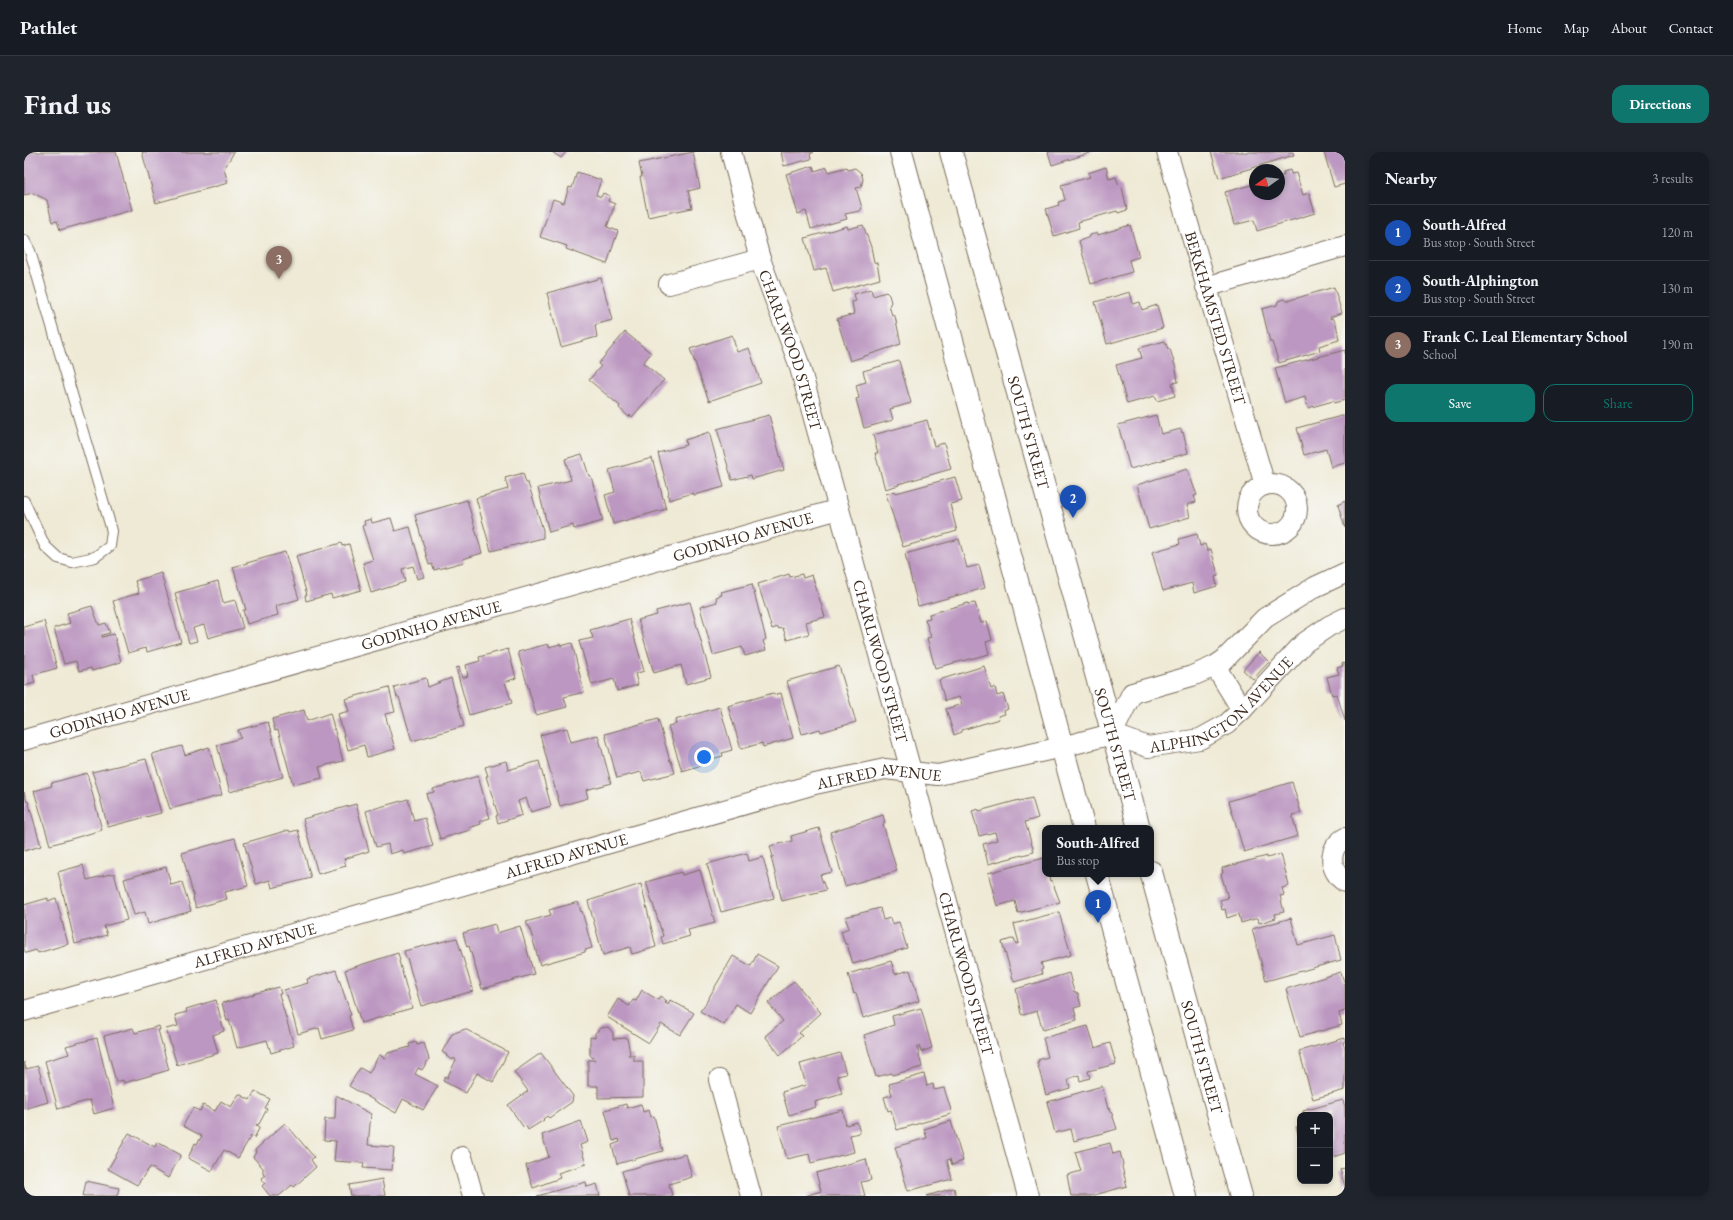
<!DOCTYPE html>
<html lang="en">
<head>
<meta charset="utf-8">
<style>
  :root { --surface:#171b24; --page:#20242c; --text:#f1f3f6; --muted:#9ea1a6; --line:#363941; --accent:#0f766e }
  body { margin:0; font-family:"EB Garamond",serif; background:var(--page); color:var(--text) }
  .controls { position:absolute; right:12px; bottom:12px; display:grid; overflow:hidden; border-radius:8px; box-shadow:0 2px 6px #0003 }
  .controls button { width:36px; height:36px; display:grid; place-items:center; padding:0; border:0; border-bottom:1px solid var(--line); background:var(--surface); color:var(--text); font:20px sans-serif }
  .compass { position:absolute; left:1225px; top:12px; width:36px; height:36px; border-radius:50%; background:var(--surface); box-shadow:0 2px 6px #0003; rotate:255deg }
  .you { position:absolute; left:680px; top:605px; width:14px; height:14px; margin:-10px; border:3px solid #fff; border-radius:50%; background:#1a73e8; box-shadow:0 0 0 6px #1a73e833 }
  .badge { display:grid; place-items:center; width:26px; height:26px; border-radius:50%; background:var(--accent); color:#fff; font-size:13px; font-weight:700 }
  .pin { position:absolute; translate:-50% -33px; filter:drop-shadow(0 1px 2px #0008) }
  .pin::after { content:''; position:absolute; top:21px; width:14px; height:12px; background:inherit; clip-path:polygon(0 0,100% 0,50% 100%) }
  .popup { position:absolute; left:1018px; top:673px; width:112px; height:52px; box-sizing:border-box; display:grid; place-content:center; border-radius:8px; background:var(--surface); filter:drop-shadow(0 1px 3px #0005); font-size:13px; white-space:nowrap; color:var(--muted) }
  .popup b { font-size:15px; color:var(--text) }
  .popup::after { content:''; position:absolute; left:50%; top:100%; margin-left:-8px; border:8px solid transparent; border-top-color:var(--surface) }
  .list { margin:0; padding:0; list-style:none }
  h2 { display:flex; justify-content:space-between; align-items:center; height:52px; margin:0; padding:0 16px; font-size:17px }
  h2 small { font-size:13px; font-weight:400; color:var(--muted) }
  .list li { display:grid; grid-template-columns:26px 1fr auto; gap:12px; align-items:center; box-sizing:border-box; height:56px; padding:0 16px; border-top:1px solid var(--line) }
  .list b { display:block; font-size:15px; white-space:nowrap }
  .list p { margin:0; font-size:13px; white-space:nowrap; color:var(--muted) }
  .list em { font-size:13px; font-style:normal; color:var(--muted) }
  .actions { display:flex; gap:8px; padding:12px 16px }
  .actions a { flex:1; padding:9px 0; border:1px solid var(--accent); border-radius:12px; text-align:center; font-size:14px; color:var(--accent) }
  .actions .main { background:var(--accent); color:#fff }
  .map { position:relative; flex:none; width:1321px; height:1044px; overflow:hidden; border-radius:12px }
  header { display:flex; align-items:center; gap:24px; box-sizing:border-box; height:56px; padding:0 20px; background:var(--surface); border-bottom:1px solid var(--line) }
  header strong { font-size:19px }
  nav { display:flex; gap:22px; margin-inline-start:auto; font-size:14px }
  .intro { display:flex; align-items:center; justify-content:space-between; box-sizing:border-box; height:96px; padding:0 24px }
  h1 { margin:0; font-size:28px }
  .button { padding:10px 18px; border-radius:12px; background:var(--accent); color:#fff; font-size:14px; font-weight:700 }
  main { display:flex; gap:24px; padding:0 24px }
  aside { flex:1; background:var(--surface); border-radius:12px; box-shadow:0 2px 6px #0003 }
  .map>svg:first-child { display:block }
  .building { fill:#bc97c1 }
  .lines { fill:none; stroke-linecap:round; stroke-linejoin:round }
  .lane-casing { stroke:#7a6d5e; stroke-width:12 }
  .street-casing { stroke:#7a6d5e; stroke-width:22 }
  .primary-casing { stroke:#7a6d5e; stroke-width:24 }
  .lane { stroke:#fff; stroke-width:10 }
  .street { stroke:#fff; stroke-width:20 }
  .primary { stroke:#fff; stroke-width:22 }
  .labels { text-anchor:middle; dominant-baseline:central; stroke-width:3.5; stroke-linejoin:round; paint-order:stroke }
  .street-label { font-size:16px; fill:#3b2a1e; stroke:#f6f6f2 }
</style>
</head>
<body>
<header>
<strong>Pathlet</strong>
<nav><a>Home</a><a>Map</a><a>About</a><a>Contact</a></nav>
</header>
<div class="intro"><h1>Find us</h1><a class="button">Directions</a></div>
<main>
<div class="map">
<svg width="1321" height="1044" viewBox="0 0 1321 1044">
  <rect width="100%" height="100%" fill="#f6f6f2"/>
  <filter id="ink" filterUnits="userSpaceOnUse"><feTurbulence type="fractalNoise" baseFrequency=".025" numOctaves="2"/><feDisplacementMap in="SourceGraphic" scale="8" xChannelSelector="R" yChannelSelector="G"/><feConvolveMatrix kernelMatrix="1 2 1 2 8 2 1 2 1" color-interpolation-filters="sRGB"/></filter>
  <filter id="wash" filterUnits="userSpaceOnUse"><feTurbulence type="fractalNoise" baseFrequency=".012" numOctaves="4" result="noise"/><feDisplacementMap in="SourceGraphic" scale="16" xChannelSelector="R" yChannelSelector="G"/><feGaussianBlur stdDeviation="0.9" result="paint"/><feColorMatrix in="noise" values="0 0 0 0 0 0 0 0 0 0 0 0 0 0 0 0 0 1.4 0 .05"/><feComposite in="paint" operator="in"/></filter>
  <g filter="url(#wash)">
    <rect width="100%" height="100%" fill="#efead5"/>
    <g id="blocks">
      <g class="building">
        <path d="M0 0H92L108 58 36 78 33 69 28 70 23 48 9 41 0 43Z"/>
        <path d="M118 0H210L200 17 204 31 132 51Z"/>
        <path d="M528 0H542L537 6Z"/>
        <path d="M669 0 676 36 664 39 668 56 624 65 616 25H618L615 11Z"/>
        <path d="M757 0H790L786 2 787 7 760 14Z"/>
        <path d="M1024 0H1069L1028 13Z"/>
        <path d="M1187 0H1269L1270 3 1195 26Z"/>
        <path d="M1300 0H1321V32L1310 35Z"/>
        <path d="M789 14 791 19 803 15 805 20 823 15 824 18 831 16 837 21 839 27 837 35 832 36 838 56 836 59 821 62 823 67 787 77 782 59 774 62 762 22Z"/>
        <path d="M1082 15 1085 27 1092 25 1094 31 1098 35 1103 58 1094 61 1093 59 1054 70 1055 76 1030 84 1022 57 1035 53 1034 50 1041 48 1037 33 1066 25 1064 21Z"/>
        <path d="M1266 18 1267 22 1272 21 1279 43 1285 41 1291 61 1233 79 1230 68 1210 73 1201 40 1231 32V42H1255V25L1260 23 1259 20Z"/>
        <path d="M553 20 577 28 572 43 577 45 579 41 586 44 584 49 591 52 583 75 594 79 583 112 542 97 543 94 516 85 529 47 540 51 545 35 548 36Z"/>
        <path d="M839 73 847 95 850 110 853 111 856 127 809 140 802 116 790 119 781 86 823 74 824 77Z"/>
        <path d="M1106 73 1115 105 1105 108 1108 120 1067 132 1055 89 1066 85V83L1074 81V83Z"/>
        <path d="M577 126 588 168 571 173 573 185 537 195 523 141Z"/>
        <path d="M1310 135 1318 161 1306 165V167L1309 166 1312 171 1315 188 1295 194 1296 199 1255 211 1248 190H1246L1238 157 1253 153 1254 149 1260 147 1263 149Z"/>
        <path d="M847 137 849 144 862 140 865 143 867 150 865 154 868 163 871 164 877 192 826 209 813 167 830 162 828 150 832 149 830 142Z"/>
        <path d="M1106 140 1109 152 1116 150 1118 158 1133 153 1139 176 1083 192 1071 150Z"/>
        <path d="M601 180 627 201 619 211 640 228 608 265 606 263 605 265 595 256 596 254 565 228 577 214 574 212Z"/>
        <path d="M708 183 713 200 725 196 737 231 685 249 666 197Z"/>
        <path d="M1141 189 1144 197H1146L1152 217 1154 230 1148 231 1151 244 1133 249 1131 244 1103 252 1092 213 1118 206 1115 196Z"/>
        <path d="M1321 198V248L1310 251 1309 249 1284 256 1281 245 1261 251 1251 216Z"/>
        <path d="M875 209 887 251 866 257 869 268 840 276 832 247 835 246 832 233 842 230 839 219Z"/>
        <path d="M745 263 760 318 728 327 727 323 708 328 693 277Z"/>
        <path d="M1132 263 1137 282 1157 277 1158 281 1159 280 1164 301 1106 317 1094 273Z"/>
        <path d="M1321 263V311L1307 315 1302 297 1280 303 1273 276Z"/>
        <path d="M903 268 910 294 920 291 927 317 874 332 875 333 861 337 851 301H854L849 283Z"/>
        <path d="M685 280 700 335 670 343 669 341 645 348 644 342 645 341 634 301 662 293 661 288Z"/>
        <path d="M558 302 565 324H567L579 369 550 377 549 373 525 380 514 336 547 328 541 307Z"/>
        <path d="M628 306 642 357 589 372 581 343 591 340 585 318Z"/>
        <path d="M1163 317 1173 343 1170 344 1172 350 1163 353 1166 365 1125 377 1113 333Z"/>
        <path d="M499 321 502 331H504L519 378V386L467 399 452 346 484 337 481 326Z"/>
        <path d="M931 325 938 349 926 352 933 379 879 395 862 342 871 339 872 341Z"/>
        <path d="M443 348 458 401 439 407 440 410 410 418 408 412 405 413 391 363Z"/>
        <path d="M1321 349V376L1314 353Z"/>
        <path d="M367 366 371 379 386 375 400 425 393 427 389 414 378 417 381 430 347 441 339 411 349 408 338 374 341 373 340 369 347 367 348 371Z"/>
        <path d="M1173 382 1176 394 1181 392 1183 399 1187 397 1193 419 1194 424 1191 425 1193 434 1170 441 1168 431 1139 439 1128 400 1156 392 1155 387Z"/>
        <path d="M935 387 943 416 955 413 961 436 894 454 881 402Z"/>
        <path d="M317 391 318 394 325 392 337 438 308 446 307 442 282 449 281 443H283L272 404Z"/>
        <path d="M261 400 275 447 252 454 254 463 223 472 219 458H222L209 415Z"/>
        <path d="M137 421 157 490 123 500 122 496 104 501 89 449 115 441 111 429Z"/>
        <path d="M765 422 766 425 778 422 779 426 788 423 801 465 782 470 785 482 763 488 759 476 755 477 754 475 748 477 734 432Z"/>
        <path d="M194 429 199 451 211 448 219 476 184 486 180 473 169 476 173 489 165 491 151 441Z"/>
        <path d="M728 432 742 487 739 489 742 498 721 504 718 495 689 503 676 455 693 450 692 445 698 443 697 440Z"/>
        <path d="M666 450 687 525 662 532 657 513 630 521 614 468 633 463 632 459Z"/>
        <path d="M944 451V452L951 451 957 471 963 469 968 488 962 490 965 502 911 516 903 486 907 485 901 467 906 466 905 462Z"/>
        <path d="M68 454 75 473 82 471 86 481 78 483V485L90 482 97 510 68 519 67 516 55 519 52 509 40 512 30 476 46 471 43 461Z"/>
        <path d="M605 467 620 519 611 522 614 533 593 539 590 527 568 533 555 489 569 486 566 478Z"/>
        <path d="M20 469 33 516 9 523 11 531 0 534V475Z"/>
        <path d="M548 491 560 540 540 545 543 555 512 563 494 500 524 492 525 495 536 492 537 494Z"/>
        <path d="M484 497 492 526 481 530 488 551 445 563 432 516 435 515 438 526 444 524 442 513 456 509 455 505Z"/>
        <path d="M1235 500 1245 510 1229 527 1219 518Z"/>
        <path d="M1321 511V569L1313 542 1308 543 1303 525 1315 522 1313 516 1319 514 1318 512Z"/>
        <path d="M815 514 832 570 797 580 796 577 778 582 763 529Z"/>
        <path d="M960 514 967 537 971 535 973 544 979 542 984 557 980 559 981 562 974 564 975 567 938 578V580L930 583 922 557 938 552 935 545 921 549 915 528Z"/>
        <path d="M402 526 404 535 427 526 440 574 388 589 375 545H373L370 535Z"/>
        <path d="M365 535 371 560 361 562 371 597 343 605 340 593 324 598 314 562 325 559 321 547Z"/>
        <path d="M749 541 750 543 757 541 769 586 739 595 738 591 717 597 704 554Z"/>
        <path d="M696 555 708 598 698 601 699 604 687 607 688 610 658 619 644 574 652 572 651 568Z"/>
        <path d="M280 558 283 569 306 561 319 609 295 615 298 626 269 633 254 578 251 579 248 567Z"/>
        <path d="M634 567 646 609H647L651 621 620 629 617 620 593 626 581 582Z"/>
        <path d="M244 570 259 625 206 640 193 593 217 586 214 578Z"/>
        <path d="M543 576 547 590 574 583 587 631 562 638 564 646 536 654 516 583Z"/>
        <path d="M158 594 161 603 185 595 198 643 146 657 128 602Z"/>
        <path d="M122 607 137 661 84 675 71 628 68 620Z"/>
        <path d="M482 609 484 618 515 609 527 654 507 660 502 646 494 649 498 663 474 671 472 664 474 663 462 624H464L461 615Z"/>
        <path d="M63 621 78 678 26 693 10 639 28 634 27 631Z"/>
        <path d="M454 624 466 666 456 669 457 672 445 676 446 678 416 687 402 642 410 640 409 637Z"/>
        <path d="M1268 630 1277 661 1268 663 1274 684 1220 700 1205 649Z"/>
        <path d="M0 640 3 650 4 649 17 694 0 699Z"/>
        <path d="M1008 646 1014 666 1001 670 1010 700 964 712 959 692 973 688 971 680 955 684 948 659 954 657 955 659 995 648V649Z"/>
        <path d="M384 647 390 669 401 666 409 694 380 702 379 698 366 702 364 692 352 695 342 659Z"/>
        <path d="M332 652 345 699 320 707 322 714 294 722 279 667Z"/>
        <path d="M859 663 861 671 859 672 873 719 821 734 806 680Z"/>
        <path d="M795 676 808 720 796 723 802 738 758 749 747 705H749L746 694 768 689 767 684Z"/>
        <path d="M265 678 266 680 274 678 287 726 248 736 246 728 232 732 220 691Z"/>
        <path d="M211 686 224 734 201 740 203 747 172 756 169 746H170L158 701Z"/>
        <path d="M723 701 725 709 739 705 750 746 697 760 683 712Z"/>
        <path d="M1257 702 1265 734 1258 736 1260 743 1256 744 1260 760 1251 762 1252 766 1235 771 1234 766 1217 771 1215 762 1203 766 1201 757 1198 758 1196 748 1204 746 1197 722 1199 721 1198 716 1243 704V706Z"/>
        <path d="M1020 706 1021 722H1024L1026 729H1028L1036 750 994 761 991 749 973 754 964 721Z"/>
        <path d="M59 713 63 728 90 721 103 768 80 774 83 783 51 792 34 720Z"/>
        <path d="M142 715 147 733 158 730 167 759 124 772 121 760 110 763 100 727Z"/>
        <path d="M676 718 691 771 664 778 666 784 639 792 637 785 639 784 622 730 657 720 658 723Z"/>
        <path d="M617 732 632 795 608 802 606 795 579 803 564 749Z"/>
        <path d="M24 746V749L32 746 44 792 14 801 12 798 2 801 0 798V753Z"/>
        <path d="M554 750 557 760 558 759 568 796 561 798V800L516 813 505 774H504L502 770 527 763 525 758Z"/>
        <path d="M856 756 859 768 866 766 868 772 875 770 883 796 829 812 823 792H821L817 779 825 776 821 765Z"/>
        <path d="M1035 760 1047 803 1017 811 1019 817 1017 818 1018 822 990 830 978 790 990 786 992 792 995 791 990 772Z"/>
        <path d="M1267 766 1274 793 1311 783 1317 808 1242 829 1228 777Z"/>
        <path d="M471 772 473 781 496 774 510 822 458 837 445 794 443 795 439 781Z"/>
        <path d="M433 786 449 839 397 854 383 806H382L380 799Z"/>
        <path d="M374 801 376 808 375 809 388 856 337 871 321 818Z"/>
        <path d="M733 802 754 814 726 861 712 852 700 873 676 859 680 854 709 804 727 814Z"/>
        <path d="M867 809 871 822 886 818 895 849 839 866 832 841 830 842 824 822Z"/>
        <path d="M312 818 327 863 325 864 329 878 298 887 295 876 274 882 263 843H262L260 838 284 831 283 827Z"/>
        <path d="M1317 820 1321 833V859L1315 861 1318 873 1276 885 1262 837Z"/>
        <path d="M1045 821 1050 840 1054 842 1057 854 1050 856 1053 868 1019 878 1013 859 999 863 997 862 992 837Z"/>
        <path d="M770 829 797 861 775 881 778 884 756 903 741 884 759 869 744 851Z"/>
        <path d="M255 835 257 842H255L270 894 247 901 243 888 213 896 205 868 203 869 198 851 229 843V842Z"/>
        <path d="M618 838 634 848 636 844 643 849 641 851 644 853 646 848 670 861 656 883 637 872 625 891 583 865 594 847 605 854 609 848 612 849Z"/>
        <path d="M192 848 200 879 189 883 194 901 153 913 142 877 154 874 151 863 163 860 162 857Z"/>
        <path d="M897 856 908 896 897 900 895 894 893 895 898 915 868 923V921L852 925 840 883 870 873 868 864Z"/>
        <path d="M135 874 136 878H134L145 918 100 931 99 928 92 930 80 884 109 876 111 881Z"/>
        <path d="M1064 874 1071 896 1086 891 1092 912 1064 919 1066 926 1056 929 1055 923 1044 927 1046 936 1022 943 1013 910H1015L1014 908 1024 905 1019 886Z"/>
        <path d="M584 875 589 881V887L603 886 606 901 604 903H610V909H619V945L574 946V934H564V908H571L566 903V885L571 886V881L577 876Z"/>
        <path d="M441 877 484 900 469 930 453 921 442 941 419 929 421 924 423 926 432 908 430 906 429 908 422 904 423 903 418 900 428 882Z"/>
        <path d="M73 886 90 956 70 962 66 948 34 957 21 909 45 902 42 894Z"/>
        <path d="M1321 886V890H1319L1321 897V938L1289 947 1275 899Z"/>
        <path d="M392 890 393 893 400 891 405 907 398 918 394 916 391 922 414 934 399 958 379 947 372 961 325 934 336 916 345 921 355 903 361 906 364 901 386 895 385 892Z"/>
        <path d="M517 901 549 944 548 950 525 966 523 964 519 967 520 968 504 978 502 974 500 976 484 953 504 939 490 920Z"/>
        <path d="M816 901 822 922 813 924 818 942 791 950 792 955 765 963 758 940 782 933 776 912Z"/>
        <path d="M0 910 2 917 14 914 24 950 0 957Z"/>
        <path d="M900 922 903 934 909 932 910 938 920 936 927 958H926L927 962 873 978 867 958 864 959 860 945 868 943 865 932Z"/>
        <path d="M1078 934 1084 957 1086 956 1093 977 1050 989 1047 977 1031 981 1023 950Z"/>
        <path d="M231 939 246 947 241 956 243 957 235 972 232 973 236 975 230 986 227 984 214 1006 200 998 188 1019 164 1006 171 991 173 992 178 984 159 974 169 956 176 959 179 953 191 959 197 949 207 955 215 942 226 948Z"/>
        <path d="M312 943 347 962 344 993 370 995 368 1018 339 1016 340 1011 310 1009 312 989 300 988 301 967H311Z"/>
        <path d="M1319 948 1321 955V1001L1306 1006V963H1280L1279 959Z"/>
        <path d="M602 952 603 956 617 952 619 960 625 958 627 965 630 964 639 999 593 1012 588 993 596 990 595 987 589 989 581 958Z"/>
        <path d="M819 958 822 973 833 970 836 981 826 983 830 1000 787 1011 785 1002 763 1007 754 974Z"/>
        <path d="M557 969 564 990 556 993 562 1012 534 1021 536 1026 509 1036 502 1013 525 1005 518 983Z"/>
        <path d="M927 969 939 1009 928 1013 926 1007 923 1008 928 1027 884 1039 871 995 903 986 900 977Z"/>
        <path d="M261 971 290 1005 287 1008 292 1015 270 1035 268 1033 255 1044H246L238 1034 241 1031 237 1026 241 1023 239 1021V1016L229 1005 232 1000 231 998Z"/>
        <path d="M1276 974V988L1272 975Z"/>
        <path d="M105 981 131 995 133 990 157 1003 144 1026 126 1015 113 1033 84 1017Z"/>
        <path d="M1086 991 1089 1002 1096 1000 1099 1012 1098 1015 1103 1034 1067 1044H1047L1043 1023 1057 1019 1051 1000Z"/>
        <path d="M662 1002 668 1025 645 1032 648 1044H605L598 1019Z"/>
        <path d="M842 1007 847 1028 837 1030 841 1044H781L797 1039 792 1021Z"/>
        <path d="M1321 1016V1035L1316 1017Z"/>
        <path d="M358 1027 361 1044H327L325 1033Z"/>
        <path d="M62 1029 95 1036 93 1044H59Z"/>
        <path d="M562 1030 563 1035 573 1032 576 1044H513Z"/>
        <path d="M930 1036 932 1044H902Z"/>
      </g>
    </g>
  </g>
  <g filter="url(#ink)">
    <use href="#blocks" fill-opacity="0" stroke="#7a6d5e" stroke-width="1"/>
    <g class="lines">
      <defs>
        <path id="lane" d="M0 88 6 99 88 379 86 394 71 405 48 410 34 406 21 394 0 349"/>
        <g id="street">
          <path id="s1" d="M707 0 736 107 775 212 1004 1044"/>
          <path id="s2" d="M1143 0 1241 333"/>
          <path d="M645 132 736 107"/>
          <path d="M1182 135 1321 94"/>
          <circle cx="1248" cy="357" r="25"/>
          <path d="M1191 514 1218 558"/>
          <path d="M1088 582 1108 541 1168 524 1191 514 1200 508 1241 466 1291 435 1321 421"/>
          <path id="s3" d="M1088 582 1124 595 1176 587 1203 572 1218 558 1280 491 1305 474 1321 466"/>
          <path id="s4" d="M0 588 815 357"/>
          <path d="M1321 686C1303 696 1305 719 1321 730"/>
          <path id="s5" d="M0 859 791 632 861 617 914 623 1038 595 1088 582"/>
          <path d="M695 928 727 1044"/>
          <path d="M438 1005 449 1044"/>
        </g>
        <g id="primary">
          <path d="M877 0 1060 676"/>
          <path id="s6" d="M927 0 1115 676"/>
          <path id="s7" d="M1127 720 1217 1044"/>
          <path d="M1073 722 1162 1044"/>
        </g>
      </defs>
      <use href="#lane" class="lane-casing"/>
      <use href="#street" class="street-casing"/>
      <use href="#primary" class="primary-casing"/>
      <use href="#lane" class="lane"/>
      <use href="#street" class="street"/>
      <use href="#primary" class="primary"/>
    </g>
  </g>
  <g class="labels">
    <g class="street-label">
      <text stroke="none"><textPath href="#s2" startOffset="173">BERKHAMSTED STREET</textPath></text>
      <text stroke="none"><textPath href="#s1" startOffset="207">CHARLWOOD STREET</textPath></text>
      <text stroke="none"><textPath href="#s6" startOffset="291">SOUTH STREET</textPath></text>
      <text stroke="none"><textPath href="#s4" startOffset="747">GODINHO AVENUE</textPath></text>
      <text stroke="none"><textPath href="#s4" startOffset="423">GODINHO AVENUE</textPath></text>
      <text stroke="none"><textPath href="#s1" startOffset="531">CHARLWOOD STREET</textPath></text>
      <text stroke="none"><textPath href="#s3" startOffset="126">ALPHINGTON AVENUE</textPath></text>
      <text stroke="none"><textPath href="#s4" startOffset="99">GODINHO AVENUE</textPath></text>
      <text stroke="none"><textPath href="#s6" startOffset="615">SOUTH STREET</textPath></text>
      <text stroke="none"><textPath href="#s5" startOffset="888">ALFRED AVENUE</textPath></text>
      <text stroke="none"><textPath href="#s5" startOffset="564">ALFRED AVENUE</textPath></text>
      <text stroke="none"><textPath href="#s5" startOffset="240">ALFRED AVENUE</textPath></text>
      <text stroke="none"><textPath href="#s1" startOffset="855">CHARLWOOD STREET</textPath></text>
      <text stroke="none"><textPath href="#s7" startOffset="192">SOUTH STREET</textPath></text>
    </g>
  </g>
</svg>
<div class="controls">
<button>+</button>
<button>−</button>
</div>
<svg class="compass" viewBox="-18 -18 36 36"><path d="M0-13l5 13h-10z" fill="#e53935"/><path d="M0 13l5-13h-10z" fill="#9ea1a6"/></svg>
<div class="you"></div>
<div class="pin badge" style="left:1074px;top:771px;background:#1a4fb4">1</div>
<div class="popup"><b>South-Alfred</b>Bus stop</div>
<div class="pin badge" style="left:1049px;top:366px;background:#1a4fb4">2</div>
<div class="pin badge" style="left:255px;top:127px;background:#8d6e63">3</div>
</div>
<aside>
<h2>Nearby<small>3 results</small></h2>
<ul class="list">
<li><span class="badge" style="background:#1a4fb4">1</span><div><b>South-Alfred</b><p>Bus stop · South Street</p></div><em>120 m</em></li>
<li><span class="badge" style="background:#1a4fb4">2</span><div><b>South-Alphington</b><p>Bus stop · South Street</p></div><em>130 m</em></li>
<li><span class="badge" style="background:#8d6e63">3</span><div><b>Frank C. Leal Elementary School</b><p>School</p></div><em>190 m</em></li>
</ul>
<div class="actions"><a class="main">Save</a><a>Share</a></div>
</aside>
</main>
</body>
</html>
